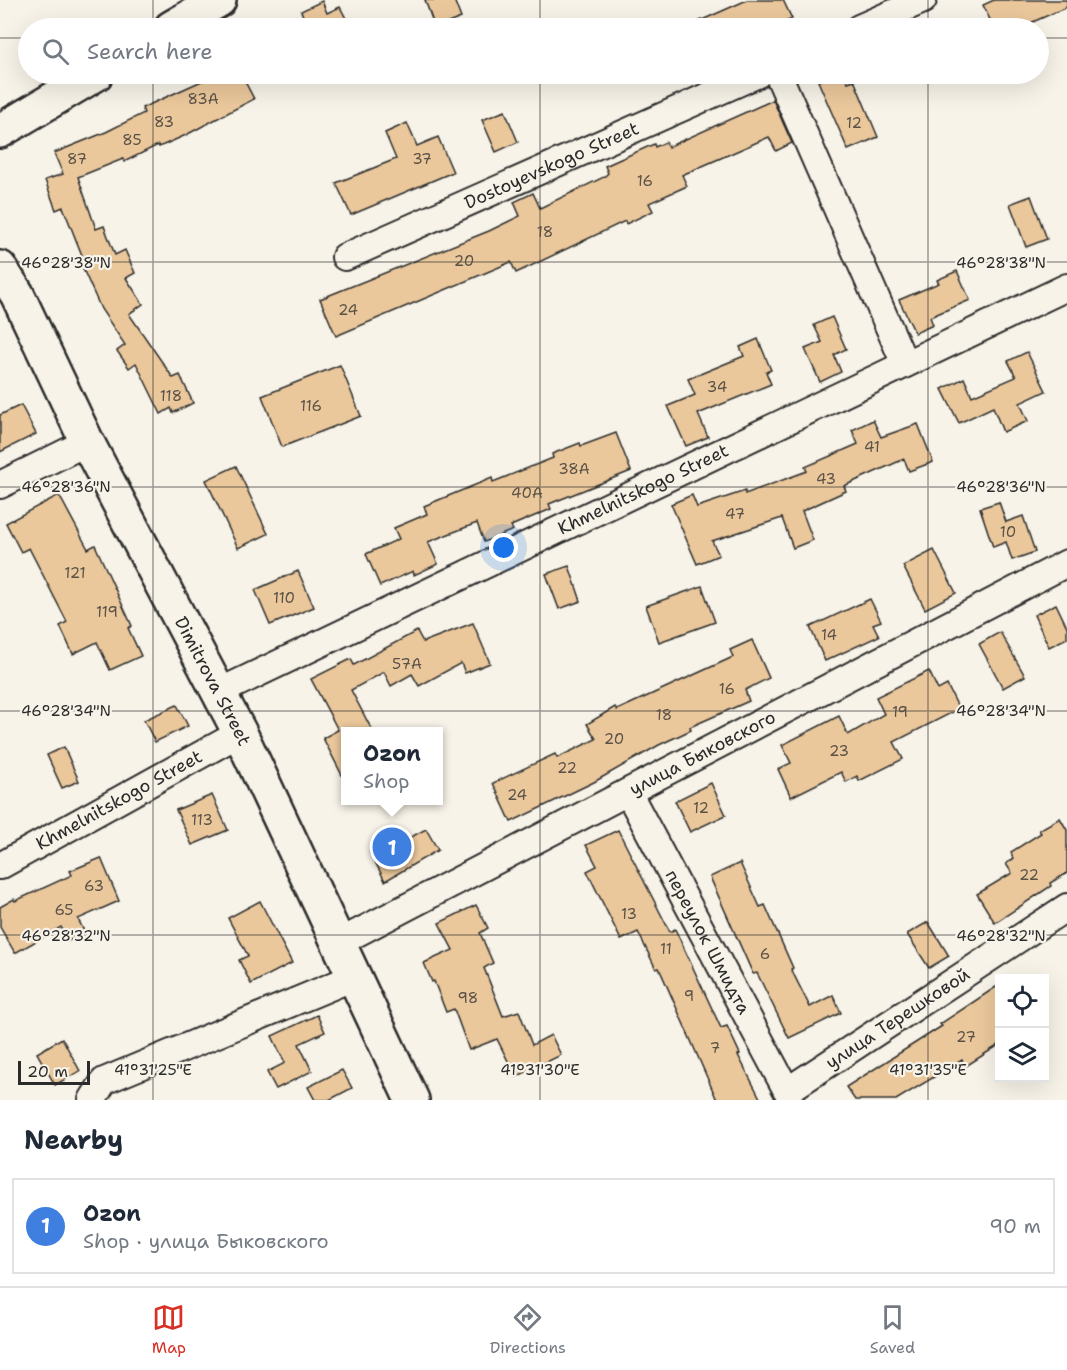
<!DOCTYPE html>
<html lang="en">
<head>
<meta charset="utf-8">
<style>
  :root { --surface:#fff; --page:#f6f6f7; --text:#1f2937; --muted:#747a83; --line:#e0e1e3; --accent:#d93025 }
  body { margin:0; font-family:"Shantell Sans",sans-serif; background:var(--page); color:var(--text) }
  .controls { position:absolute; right:18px; bottom:18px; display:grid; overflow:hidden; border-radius:0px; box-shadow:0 6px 24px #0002 }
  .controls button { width:54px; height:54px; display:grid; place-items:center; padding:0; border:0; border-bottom:2px solid var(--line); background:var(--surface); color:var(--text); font:30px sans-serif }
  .scale { position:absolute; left:18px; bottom:15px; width:72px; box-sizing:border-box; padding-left:6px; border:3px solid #2b2b2b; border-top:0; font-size:16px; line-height:21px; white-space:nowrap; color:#2b2b2b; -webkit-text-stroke:4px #f7f3e8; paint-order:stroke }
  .you { position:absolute; left:504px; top:548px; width:21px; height:21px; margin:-15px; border:4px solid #fff; border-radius:50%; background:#1a73e8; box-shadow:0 0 0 9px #1a73e833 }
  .badge { display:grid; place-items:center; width:39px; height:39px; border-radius:50%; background:var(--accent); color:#fff; font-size:20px; font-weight:700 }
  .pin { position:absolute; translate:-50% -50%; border:3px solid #fff; box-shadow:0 2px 6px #0006 }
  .popup { position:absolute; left:341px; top:727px; width:102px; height:78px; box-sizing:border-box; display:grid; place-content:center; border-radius:0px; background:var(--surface); filter:drop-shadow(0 2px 4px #0005); font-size:20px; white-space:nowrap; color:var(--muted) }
  .popup b { font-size:22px; color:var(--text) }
  .popup::after { content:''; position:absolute; left:50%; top:100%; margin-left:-12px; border:12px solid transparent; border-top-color:var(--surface) }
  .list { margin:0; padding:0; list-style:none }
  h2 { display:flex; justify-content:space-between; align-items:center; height:78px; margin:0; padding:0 24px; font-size:26px }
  h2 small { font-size:20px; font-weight:400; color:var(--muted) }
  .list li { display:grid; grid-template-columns:39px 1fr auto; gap:18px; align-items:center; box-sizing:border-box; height:96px; margin:0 12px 12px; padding:0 12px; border:2px solid var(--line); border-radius:0px }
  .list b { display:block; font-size:22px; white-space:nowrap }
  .list p { margin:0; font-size:20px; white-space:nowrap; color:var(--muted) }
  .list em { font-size:20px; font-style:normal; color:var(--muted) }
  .icon { flex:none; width:33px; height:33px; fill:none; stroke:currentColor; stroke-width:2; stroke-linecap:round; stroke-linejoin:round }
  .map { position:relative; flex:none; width:1067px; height:1100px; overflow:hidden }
  .search { position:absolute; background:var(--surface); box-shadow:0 6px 24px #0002; left:18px; right:18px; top:18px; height:66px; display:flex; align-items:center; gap:15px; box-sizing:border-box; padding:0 21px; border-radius:33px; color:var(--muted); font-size:22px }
  .sheet { height:186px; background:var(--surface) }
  nav { display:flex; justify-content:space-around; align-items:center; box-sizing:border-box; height:84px; border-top:2px solid var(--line); background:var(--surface); font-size:16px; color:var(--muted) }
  nav a { display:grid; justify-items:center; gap:3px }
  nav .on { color:var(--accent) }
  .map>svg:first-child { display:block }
  .building { fill:#ebc89c; stroke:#2b2b2b; stroke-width:1.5 }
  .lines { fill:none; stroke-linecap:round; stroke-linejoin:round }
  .street-casing { stroke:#2b2b2b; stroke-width:30 }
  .secondary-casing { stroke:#2b2b2b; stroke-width:38 }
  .street { stroke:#f7f3e8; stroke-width:26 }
  .secondary { stroke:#f7f3e8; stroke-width:33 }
  .ticks { fill:none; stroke:#2b2b2b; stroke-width:1.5; stroke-opacity:0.45 }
  .labels { text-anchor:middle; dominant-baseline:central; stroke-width:4.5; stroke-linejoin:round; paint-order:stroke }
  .number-label { font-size:15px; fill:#5b5247 }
  .street-label { font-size:18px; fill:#2b2b2b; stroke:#f7f3e8 }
  .ticks-label { font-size:15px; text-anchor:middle; fill:#2b2b2b; stroke:#f7f3e8; stroke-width:4.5; stroke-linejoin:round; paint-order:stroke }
</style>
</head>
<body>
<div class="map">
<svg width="1067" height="1100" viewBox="0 0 1067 1100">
  <rect width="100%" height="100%" fill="#f7f3e8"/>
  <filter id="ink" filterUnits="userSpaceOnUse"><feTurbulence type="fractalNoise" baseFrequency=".0167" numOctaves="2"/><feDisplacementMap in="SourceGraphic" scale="12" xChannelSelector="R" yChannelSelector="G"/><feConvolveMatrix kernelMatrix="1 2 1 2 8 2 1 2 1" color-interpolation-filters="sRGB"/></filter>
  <g filter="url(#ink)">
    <g class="building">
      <path d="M425 0H454L461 18 435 28Z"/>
      <path d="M747 0H783L792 19 772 28H684Z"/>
      <path d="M994 0H1067V7L1019 28H994L983 5Z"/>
      <path d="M322 1 327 13 340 7 351 28H296L306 23 301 11Z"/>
      <path d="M217 74H241L254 99 186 135 159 147 158 145 124 162 123 159 78 177 96 229 104 226 115 255 125 250 135 273 126 278 143 304 129 314 173 378 180 375 193 403 173 413 171 408 161 414 136 363 129 368 117 351 125 345 101 309 83 269 87 268 63 207 56 210 45 180 63 174 54 153 106 132 144 113 142 108Z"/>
      <path d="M836 74H844L848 82 854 80 878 137 848 150 818 81Z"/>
      <path d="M773 100 792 143 776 151 769 137 682 175 687 186 649 203 653 211 626 224 625 221 516 273 511 262 336 336 320 299 489 231 520 216 514 202 533 193 540 208 604 177 608 173 605 166 654 144 655 147 666 142 668 147Z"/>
      <path d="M505 111 518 142 496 152 482 120Z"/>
      <path d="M407 123 417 146 438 137 453 172 351 215 336 183 396 159 385 133Z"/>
      <path d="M1031 196 1047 239 1026 247 1010 204Z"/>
      <path d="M957 271 970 300 930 317 933 325 915 333 899 300 939 283 937 280Z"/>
      <path d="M832 317 846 349 834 355 841 372 820 382 805 349 822 342 814 325Z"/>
      <path d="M758 339 771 370 766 372 771 384 698 414 708 437 686 446 668 406 695 395 688 379 744 356 740 347Z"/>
      <path d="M1027 352 1046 391 1020 403 1028 421 1003 432 993 407 959 423 942 389 964 378 972 396 1016 377 1008 361Z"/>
      <path d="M340 365 361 416 282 447 262 396Z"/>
      <path d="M21 405 36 434 0 452V415Z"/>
      <path d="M873 420 881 437 918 424 933 462 909 471 904 459 844 486 846 491 802 511 813 540 793 548 782 518 712 541 719 555 697 564 671 504 692 495 697 507 745 491V494L807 471 805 467 858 444 852 430Z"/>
      <path d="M616 433 631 471 549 504 551 509 511 526 513 530 484 542 477 523 428 542 438 564 414 575 413 571 380 586 366 554 399 539 394 528 427 514 424 506 492 478 493 482 553 458 552 454 580 443 581 446Z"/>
      <path d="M236 466 268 534 238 548 206 480Z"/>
      <path d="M59 495 88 549 95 545 132 626 128 628 141 656 110 670 97 642 73 654 60 626 67 622 29 548 21 552 6 523Z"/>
      <path d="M999 502 1006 522 1023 516 1035 552 1012 560 1006 542 993 547 980 508Z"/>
      <path d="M934 550 956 593 925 609 903 566Z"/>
      <path d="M569 566 581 601 559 609 546 574Z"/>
      <path d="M298 571 314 607 270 625 255 590Z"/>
      <path d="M702 586 715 622 659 642 646 606Z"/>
      <path d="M870 599 881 621 873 624 879 636 825 661 810 627Z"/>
      <path d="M1056 604 1067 627V638L1049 647 1034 615Z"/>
      <path d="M473 623 490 663 465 673 461 663 419 686 412 674 391 686 384 672 351 690 373 732H345V781L323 738 338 730 311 679 351 659 354 665 417 631 423 642Z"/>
      <path d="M1000 632 1025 676 1003 688 979 644Z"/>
      <path d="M752 640 769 678 745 690 749 701 690 727 691 730 659 745 594 782 511 822 493 783 555 754 557 758 596 739 587 724 615 707 617 710 733 657 730 650Z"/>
      <path d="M929 671 938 690 947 685 959 709 894 742 903 759 859 781 857 776 846 782 841 772 791 797 778 769 791 763 782 745 839 716 848 735 884 714 876 697Z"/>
      <path d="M177 705 188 726 155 742 144 720Z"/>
      <path d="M64 747 79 781 62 788 47 755Z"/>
      <path d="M711 783 726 815 690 832 675 801Z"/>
      <path d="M212 795 228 830 192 845 176 810Z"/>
      <path d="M1060 818 1067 830V873L1050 883 1051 886 995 923 977 894 1012 873 1006 864 1013 859 1011 852 1041 833 1039 830Z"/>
      <path d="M426 829 438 850 385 881 370 852 395 839 398 844Z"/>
      <path d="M618 830 670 932 675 929 721 1028 727 1026 740 1054 738 1055 761 1100H717L659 968 656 969 638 932 621 940 587 871 597 866 586 845Z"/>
      <path d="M101 858 119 901 78 919 85 933 68 941 61 927 15 953 0 927V907L14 899 15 901 72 875 70 871Z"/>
      <path d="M740 863 760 907 765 905 793 968 791 969 810 1007 833 995 841 1013 789 1038 757 973 753 974 710 877Z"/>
      <path d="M260 901 292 963 251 984 239 960 248 956 228 918Z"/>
      <path d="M476 905 488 928 480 933 493 963 484 968 503 1016 519 1011 532 1045 551 1035 561 1055 516 1077 497 1039 469 1050 454 1009 446 1012 434 981 432 982 424 963 453 950 439 923Z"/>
      <path d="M928 922 949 956 929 968 907 934Z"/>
      <path d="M999 985V1045L966 1066 962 1060 896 1100H855L846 1087 942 1026 940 1024Z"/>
      <path d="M317 1015 325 1032 299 1044 312 1071 276 1089 267 1072 285 1063 272 1036Z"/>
      <path d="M62 1038 80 1071 55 1085 37 1053Z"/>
      <path d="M342 1070 352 1088 329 1100H315L308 1087Z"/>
    </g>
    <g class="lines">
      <defs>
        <g id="street">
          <path d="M859 28 923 0"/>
          <path d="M778 74 905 364"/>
          <path id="s1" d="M345 257 758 74"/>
          <path d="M0 485 87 442"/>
          <path id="s2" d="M219 692 1067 287"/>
          <path id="s3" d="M628 792 787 1091 1067 907"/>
          <path id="s4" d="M0 866 240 733"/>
          <path id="s5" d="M338 943 1067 563"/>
          <path d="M92 1100 104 1081 354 977"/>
        </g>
        <g id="secondary">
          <path d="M171 28 219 0"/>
          <path d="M0 131 96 74"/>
          <path id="s6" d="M0 268 17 294 87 442 240 733 412 1100"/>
        </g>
      </defs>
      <use href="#street" class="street-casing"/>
      <use href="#secondary" class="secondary-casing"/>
      <use href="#street" class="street"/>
      <use href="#secondary" class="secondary"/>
    </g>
  </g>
  <path class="ticks" d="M153 0V28M540 0V28M928 0V28M0 38H28M1038 38H1067M153 74V1100M540 74V1100M928 74V1100M0 262H1067M0 487H1067M0 711H1067M0 935H1067"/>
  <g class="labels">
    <g class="number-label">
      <text x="203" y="99">83А</text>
      <text x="164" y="122">83</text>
      <text x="854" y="123">12</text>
      <text x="132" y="140">85</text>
      <text x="77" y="159">87</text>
      <text x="422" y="159">37</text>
      <text x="645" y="181">16</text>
      <text x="545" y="232">18</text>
      <text x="464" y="261">20</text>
      <text x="348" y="310">24</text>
      <text x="717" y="387">34</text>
      <text x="171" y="396">118</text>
      <text x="311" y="406">116</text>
      <text x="872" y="447">41</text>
      <text x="574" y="469">38А</text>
      <text x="826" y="479">43</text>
      <text x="527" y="493">40А</text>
      <text x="735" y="514">47</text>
      <text x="1008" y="532">10</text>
      <text x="75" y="573">121</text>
      <text x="284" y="598">110</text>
      <text x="107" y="612">119</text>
      <text x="829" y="635">14</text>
      <text x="407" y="664">57А</text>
      <text x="727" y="689">16</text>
      <text x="900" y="712">19</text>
      <text x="664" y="715">18</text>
      <text x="614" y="739">20</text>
      <text x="839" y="751">23</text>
      <text x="567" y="768">22</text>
      <text x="517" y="795">24</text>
      <text x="701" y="808">12</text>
      <text x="202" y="820">113</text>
      <text x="1029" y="875">22</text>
      <text x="94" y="886">63</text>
      <text x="64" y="910">65</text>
      <text x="629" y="914">13</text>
      <text x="666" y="949">11</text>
      <text x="765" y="954">6</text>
      <text x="689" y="996">9</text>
      <text x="468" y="998">98</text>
      <text x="966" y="1037">27</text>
      <text x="715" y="1048">7</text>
    </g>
    <g class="street-label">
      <text stroke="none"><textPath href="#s1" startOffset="226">Dostoyevskogo Street</textPath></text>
      <text stroke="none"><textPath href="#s2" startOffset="470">Khmelnitskogo Street</textPath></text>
      <text stroke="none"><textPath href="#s6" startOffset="465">Dimitrova Street</textPath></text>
      <text stroke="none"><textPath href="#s5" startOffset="411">улица Быковского</textPath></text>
      <text stroke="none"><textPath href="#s4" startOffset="136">Khmelnitskogo Street</textPath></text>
      <text stroke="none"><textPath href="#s3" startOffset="170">переулок Шмидта</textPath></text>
      <text stroke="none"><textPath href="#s3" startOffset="471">улица Терешковой</textPath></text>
    </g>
  </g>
  <g class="ticks-label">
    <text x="66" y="268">46°28'38"N</text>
    <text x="1001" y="268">46°28'38"N</text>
    <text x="66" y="492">46°28'36"N</text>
    <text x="1001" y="492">46°28'36"N</text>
    <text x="66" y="716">46°28'34"N</text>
    <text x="1001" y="716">46°28'34"N</text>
    <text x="66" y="941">46°28'32"N</text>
    <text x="1001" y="941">46°28'32"N</text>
    <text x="153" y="1075">41°31'25"E</text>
    <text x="540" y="1075">41°31'30"E</text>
    <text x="928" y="1075">41°31'35"E</text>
  </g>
</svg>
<div class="controls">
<button><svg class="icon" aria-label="locate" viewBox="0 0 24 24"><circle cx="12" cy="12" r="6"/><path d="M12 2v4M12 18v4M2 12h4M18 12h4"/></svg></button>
<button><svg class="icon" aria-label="layers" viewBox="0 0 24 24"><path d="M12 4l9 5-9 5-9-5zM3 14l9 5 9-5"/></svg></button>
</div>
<div class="scale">20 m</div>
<div class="you"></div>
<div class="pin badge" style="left:392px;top:847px;background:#3f7fe0">1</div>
<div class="popup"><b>Ozon</b>Shop</div>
<div class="search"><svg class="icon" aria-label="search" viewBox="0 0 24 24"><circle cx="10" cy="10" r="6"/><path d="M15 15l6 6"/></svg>Search here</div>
</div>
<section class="sheet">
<h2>Nearby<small></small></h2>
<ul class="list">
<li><span class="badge" style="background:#3f7fe0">1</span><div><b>Ozon</b><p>Shop · улица Быковского</p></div><em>90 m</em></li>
</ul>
</section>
<nav>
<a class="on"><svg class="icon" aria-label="map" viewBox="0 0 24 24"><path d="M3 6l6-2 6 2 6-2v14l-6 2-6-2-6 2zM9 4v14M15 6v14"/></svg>Map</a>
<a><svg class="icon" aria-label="directions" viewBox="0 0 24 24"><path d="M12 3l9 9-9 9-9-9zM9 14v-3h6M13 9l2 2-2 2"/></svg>Directions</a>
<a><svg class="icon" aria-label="saved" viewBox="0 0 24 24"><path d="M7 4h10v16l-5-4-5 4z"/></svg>Saved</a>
</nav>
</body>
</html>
